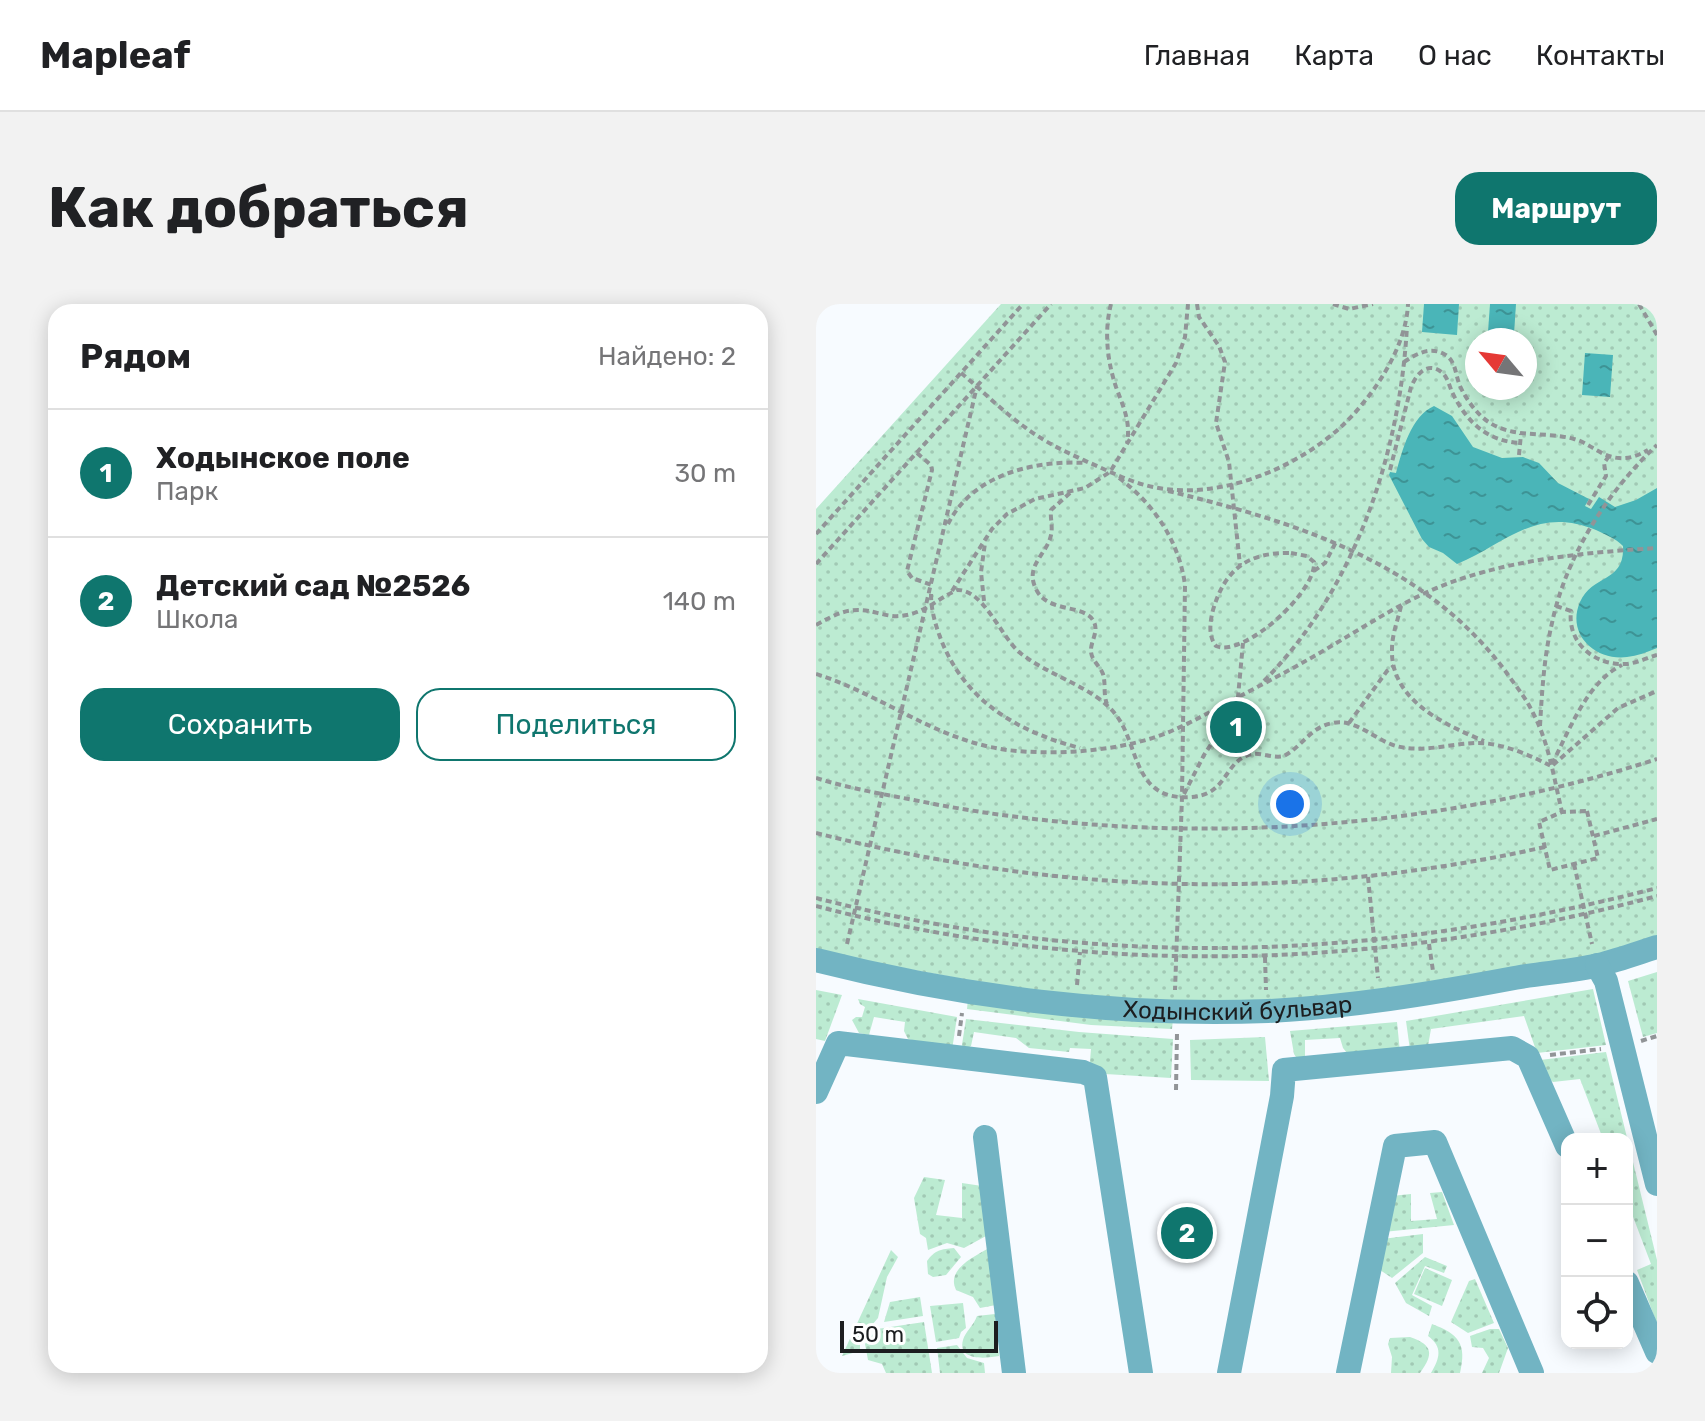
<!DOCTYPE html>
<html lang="ru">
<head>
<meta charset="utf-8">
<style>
  :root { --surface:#fff; --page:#f2f2f2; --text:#202124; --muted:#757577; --line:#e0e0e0; --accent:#0f766e }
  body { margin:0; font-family:Rubik,sans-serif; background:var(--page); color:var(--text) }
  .controls { position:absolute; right:24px; bottom:24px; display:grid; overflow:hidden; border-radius:16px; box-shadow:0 4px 20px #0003 }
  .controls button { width:72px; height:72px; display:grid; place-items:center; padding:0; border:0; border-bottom:2px solid var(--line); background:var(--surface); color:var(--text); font:40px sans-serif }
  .compass { position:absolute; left:649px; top:24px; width:72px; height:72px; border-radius:50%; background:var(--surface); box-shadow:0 4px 20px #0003; rotate:299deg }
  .scale { position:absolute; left:24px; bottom:20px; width:158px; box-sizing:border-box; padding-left:8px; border:4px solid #1c1e20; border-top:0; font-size:22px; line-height:28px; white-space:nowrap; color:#1c1e20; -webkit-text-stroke:6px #fff; paint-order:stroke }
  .you { position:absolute; left:474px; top:500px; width:28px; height:28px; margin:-20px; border:6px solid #fff; border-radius:50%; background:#1a73e8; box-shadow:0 0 0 12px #1a73e833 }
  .badge { display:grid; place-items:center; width:52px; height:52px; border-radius:50%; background:var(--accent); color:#fff; font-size:26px; font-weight:700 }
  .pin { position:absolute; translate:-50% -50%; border:4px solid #fff; box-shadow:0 2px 8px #0006 }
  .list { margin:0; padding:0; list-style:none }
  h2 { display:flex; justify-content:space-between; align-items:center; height:104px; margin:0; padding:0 32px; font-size:34px }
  h2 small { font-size:26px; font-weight:400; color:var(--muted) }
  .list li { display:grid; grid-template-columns:52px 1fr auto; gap:24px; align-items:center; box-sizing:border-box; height:128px; padding:0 32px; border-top:2px solid var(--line) }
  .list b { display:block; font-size:30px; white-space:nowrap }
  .list p { margin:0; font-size:26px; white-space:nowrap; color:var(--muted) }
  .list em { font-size:26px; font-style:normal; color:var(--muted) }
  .actions { display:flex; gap:16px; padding:24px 32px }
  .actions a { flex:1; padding:18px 0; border:2px solid var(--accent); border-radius:24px; text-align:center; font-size:28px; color:var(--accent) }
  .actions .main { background:var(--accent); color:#fff }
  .icon { flex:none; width:44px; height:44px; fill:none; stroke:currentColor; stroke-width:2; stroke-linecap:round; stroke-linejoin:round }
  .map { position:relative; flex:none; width:841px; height:1069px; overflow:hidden; border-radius:24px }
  header { display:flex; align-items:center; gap:48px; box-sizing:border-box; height:112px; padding:0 40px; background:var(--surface); border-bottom:2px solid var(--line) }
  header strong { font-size:38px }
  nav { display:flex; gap:44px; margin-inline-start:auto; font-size:28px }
  .intro { display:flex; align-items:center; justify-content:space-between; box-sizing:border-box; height:192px; padding:0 48px }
  h1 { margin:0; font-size:56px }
  .button { padding:20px 36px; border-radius:24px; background:var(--accent); color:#fff; font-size:28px; font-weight:700 }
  main { display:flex; gap:48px; padding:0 48px }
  aside { flex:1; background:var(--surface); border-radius:24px; box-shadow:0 4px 20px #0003 }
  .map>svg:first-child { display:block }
  .grass { fill:url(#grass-dots); fill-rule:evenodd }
  .water { fill:url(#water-ripples) }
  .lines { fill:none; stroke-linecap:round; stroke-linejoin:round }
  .path { stroke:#919497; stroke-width:4; stroke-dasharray:6 4; stroke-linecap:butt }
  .minor { stroke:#72b4c3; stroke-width:24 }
  .labels { text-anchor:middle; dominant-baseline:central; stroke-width:8; stroke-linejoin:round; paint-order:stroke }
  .street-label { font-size:24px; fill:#1c1e20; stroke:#fff }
</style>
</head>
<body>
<header>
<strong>Mapleaf</strong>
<nav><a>Главная</a><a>Карта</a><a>О нас</a><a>Контакты</a></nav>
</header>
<div class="intro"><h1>Как добраться</h1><a class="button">Маршрут</a></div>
<main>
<aside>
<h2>Рядом<small>Найдено: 2</small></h2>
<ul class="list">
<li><span class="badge">1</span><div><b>Ходынское поле</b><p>Парк</p></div><em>30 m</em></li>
<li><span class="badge">2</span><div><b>Детский сад №2526</b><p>Школа</p></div><em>140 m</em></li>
</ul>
<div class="actions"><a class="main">Сохранить</a><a>Поделиться</a></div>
</aside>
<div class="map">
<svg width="841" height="1069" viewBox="0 0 841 1069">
  <defs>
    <pattern id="grass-dots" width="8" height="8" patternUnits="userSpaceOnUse" patternTransform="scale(2)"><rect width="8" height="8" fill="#bcebd2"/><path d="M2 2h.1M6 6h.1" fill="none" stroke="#a1c9b4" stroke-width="1.8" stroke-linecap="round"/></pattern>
    <pattern id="water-ripples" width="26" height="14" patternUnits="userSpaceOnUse" patternTransform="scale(2)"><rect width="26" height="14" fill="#4ab5b8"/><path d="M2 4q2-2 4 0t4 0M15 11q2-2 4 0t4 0" fill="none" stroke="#3d9395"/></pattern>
  </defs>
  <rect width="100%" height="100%" fill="#f7fbff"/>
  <g class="grass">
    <path d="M185 0H841V641L557 691 366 699 212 687 0 648V205ZM661 36H709V84H661Z"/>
    <path d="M841 668V729L827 733 812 677Z"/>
    <path d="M777 685 790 741 721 749 708 712 615 725 612 742 594 746 590 717Z"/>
    <path d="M0 686 26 691 9 737 0 735Z"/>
    <path d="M42 695 141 713 136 746 92 735 88 727 89 718 58 713 53 731 43 729 36 716 40 713H46L49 703 44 700Z"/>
    <path d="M152 695 357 715 356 725 275 721 151 705Z"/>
    <path d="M150 715 263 728 357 735 355 774 273 769 275 745 254 744 253 748 213 744 200 734 158 728 155 742 145 747Z"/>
    <path d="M581 718 584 748 531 749 527 744 524 734 489 736V753L482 756 478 750 474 727Z"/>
    <path d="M449 733 453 777 375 776 374 736Z"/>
    <path d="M790 748 841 956V1020L821 966 835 960 811 897V835H787L764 775 737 778 730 772 724 756Z"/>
    <path d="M108 873 129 876 120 911 146 914V879L166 882 170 932 148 944 131 939 112 946 110 934 104 930 98 894Z"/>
    <path d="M626 888 638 921 567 928 575 892 595 890V917L621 915 614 889Z"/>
    <path d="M607 930V949L576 974 561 964 566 935Z"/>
    <path d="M138 944 145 953 130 971 117 973 112 970 111 957C119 946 125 945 138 944Z"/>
    <path d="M173 944 180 1001 164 1004 157 993 140 986C130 965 158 953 173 944Z"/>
    <path d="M75 946 82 953 71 973 62 1014 49 1029 44 1038V1047L26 1052Z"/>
    <path d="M609 953 631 962 628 969 609 962 596 991 616 1002 613 1012 590 999 579 979Z"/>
    <path d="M609 964 636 976 626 1002 598 990Z"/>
    <path d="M659 975 678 1019 652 1029 635 1018 653 977Z"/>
    <path d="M104 993 107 1012 68 1018 74 998Z"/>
    <path d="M147 999 150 1024 145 1028 143 1034 120 1038 114 1002Z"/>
    <path d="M179 1010 183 1052C172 1054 141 1058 147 1036 149 1028 158 1021 161 1012Z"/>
    <path d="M108 1018 116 1069H70L66 1060 52 1056 49 1040 61 1025Z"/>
    <path d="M616 1020C643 1030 651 1040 644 1069H615C624 1054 627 1043 612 1032Z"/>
    <path d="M674 1025H683L692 1044 683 1069H666L673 1054 667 1044 656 1043 654 1032Z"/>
    <path d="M594 1033C617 1041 618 1050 604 1069H575L576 1053 572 1040 574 1034Z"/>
    <path d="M141 1041 151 1054 168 1059 169 1069H124L121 1044Z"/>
  </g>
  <g class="water">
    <path d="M608 0H643L641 31 606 28Z"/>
    <path d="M674 0H700L698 30 672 28Z"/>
    <path d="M769 49 797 51 794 93 766 91Z"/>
    <path d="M618 102 636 112 657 143 686 154 707 153 723 159 742 179 773 195 769 202 775 205 783 193 799 203 820 196 841 184V344C831 348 821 352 811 353 779 357 750 330 764 298 776 270 809 279 807 242 799 234 790 231 780 226 720 201 690 240 641 260L627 249 613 243 606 235 573 171 574 168 580 169C586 147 595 112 618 102Z"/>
  </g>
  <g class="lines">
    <g class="path">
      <path d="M295 0C288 27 291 56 300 83 307 102 315 118 311 139"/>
      <path d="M381 0 383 13 403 42 409 58 400 119 413 158 424 261"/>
      <path d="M517 0 533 5 557 0"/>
      <path d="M823 0 841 31"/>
      <path d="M588 58C600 50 614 42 628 50 640 56 639 70 644 82 649 93 656 103 665 112 692 137 726 126 758 135 774 139 785 153 803 154 814 155 823 151 832 146"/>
      <path d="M145 69C167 87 187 108 210 124 230 139 252 149 274 159 295 168 314 178 337 183 402 197 480 165 527 121 558 91 590 44 592 0"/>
      <path d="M101 149 115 161 116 166 91 267 96 274 116 281"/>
      <path d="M703 151 705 130"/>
      <path d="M574 166 595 83C600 71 610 58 624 67 631 71 633 81 636 88 650 117 670 137 704 139"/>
      <path d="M303 174C338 200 363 237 369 281L366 493 359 686"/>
      <path d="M352 187C480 218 608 258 690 368 699 381 710 394 717 409 733 439 738 475 746 508"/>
      <path d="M254 189 235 206C234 214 237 222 235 231 231 251 207 262 221 287 233 309 270 300 278 318 283 328 274 338 275 348 276 357 284 362 287 370 290 380 287 390 291 400"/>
      <path d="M772 201 790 172 788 159 793 152"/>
      <path d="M132 220C157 170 219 156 270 159"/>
      <path d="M0 230 207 0"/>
      <path d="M475 249 491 252 498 258C501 287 428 354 400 342 392 332 394 318 397 306 409 265 432 248 475 249Z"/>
      <path d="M0 260 235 0"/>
      <path d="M498 267 509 259 520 238"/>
      <path d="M136 287 176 225 191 210 219 195 269 184 294 168 360 59 369 33 372 0"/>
      <path d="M115 290C115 307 120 323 126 338 151 399 203 428 264 444"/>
      <path d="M168 297 165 268 169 239"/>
      <path d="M585 302C582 316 576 330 576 345 574 396 629 421 668 437"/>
      <path d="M740 302 755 307C751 339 779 362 810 360 821 359 831 354 841 351"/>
      <path d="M0 321C18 311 32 303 53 307 63 309 74 313 84 312 108 310 121 295 141 286 167 285 184 331 203 348 232 372 279 383 300 411 322 439 317 489 363 493 412 497 405 461 432 451 444 447 456 455 468 452 487 442 494 423 517 419 539 414 559 436 580 442 606 449 633 440 659 439 684 438 714 451 735 462"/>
      <path d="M0 370C67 391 119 436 191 446 236 451 287 448 330 436 359 428 386 412 413 398 439 384 467 370 493 355 532 333 569 308 609 289 681 256 764 249 841 244"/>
      <path d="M448 377C539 285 584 150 591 22"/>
      <path d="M533 419 571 367 578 362"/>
      <path d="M724 422C726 387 728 353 736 319 750 252 792 187 841 141"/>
      <path d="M736 460C753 427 771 378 806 361"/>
      <path d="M737 461 802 404 841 387"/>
      <path d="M0 474C38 486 79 492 118 500 354 544 613 529 841 455"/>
      <path d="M368 490 388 451 418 405 422 393 427 339"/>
      <path d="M771 507 782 554 734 566 723 518 746 508Z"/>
      <path d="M0 529C246 591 481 598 729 543"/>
      <path d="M778 532 841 515"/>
      <path d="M758 560 776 640"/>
      <path d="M552 573 562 674"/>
      <path d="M0 594C285 667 558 657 841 584"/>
      <path d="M0 602C279 675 564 666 841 592"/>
      <path d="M31 640 161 82"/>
      <path d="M613 640 617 667"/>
      <path d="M449 653 450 686"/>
      <path d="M261 681 264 648"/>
      <path d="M143 732 146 709"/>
      <path d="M825 737 841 732"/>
      <path d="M734 751 785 745"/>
      <path d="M360 786 361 729"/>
    </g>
    <g class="minor">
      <path id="s1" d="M0 656C145 693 302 713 452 707 533 703 613 690 693 675 722 669 754 668 783 661 802 656 822 649 841 643"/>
      <path d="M781 661 790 677 841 880"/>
      <path d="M0 788 22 739 267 768 279 773 325 1069"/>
      <path d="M169 833 198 1069"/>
      <path d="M811 979 841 1048"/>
      <path d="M413 1069 466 792 468 766 696 744 712 753 751 842"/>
      <path d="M532 1069 579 842 619 838 716 1069"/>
    </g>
  </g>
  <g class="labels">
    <g class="street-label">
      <text stroke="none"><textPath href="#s1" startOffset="426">Ходынский бульвар</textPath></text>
    </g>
  </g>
</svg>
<div class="controls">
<button>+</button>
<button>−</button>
<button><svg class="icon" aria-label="locate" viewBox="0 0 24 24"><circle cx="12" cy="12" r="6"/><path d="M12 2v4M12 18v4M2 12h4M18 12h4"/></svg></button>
</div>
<svg class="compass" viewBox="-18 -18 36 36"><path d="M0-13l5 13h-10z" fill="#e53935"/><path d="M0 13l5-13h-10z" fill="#757577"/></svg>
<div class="scale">50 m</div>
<div class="you"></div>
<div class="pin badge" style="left:420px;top:423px">1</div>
<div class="pin badge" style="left:371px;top:929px">2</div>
</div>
</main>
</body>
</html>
